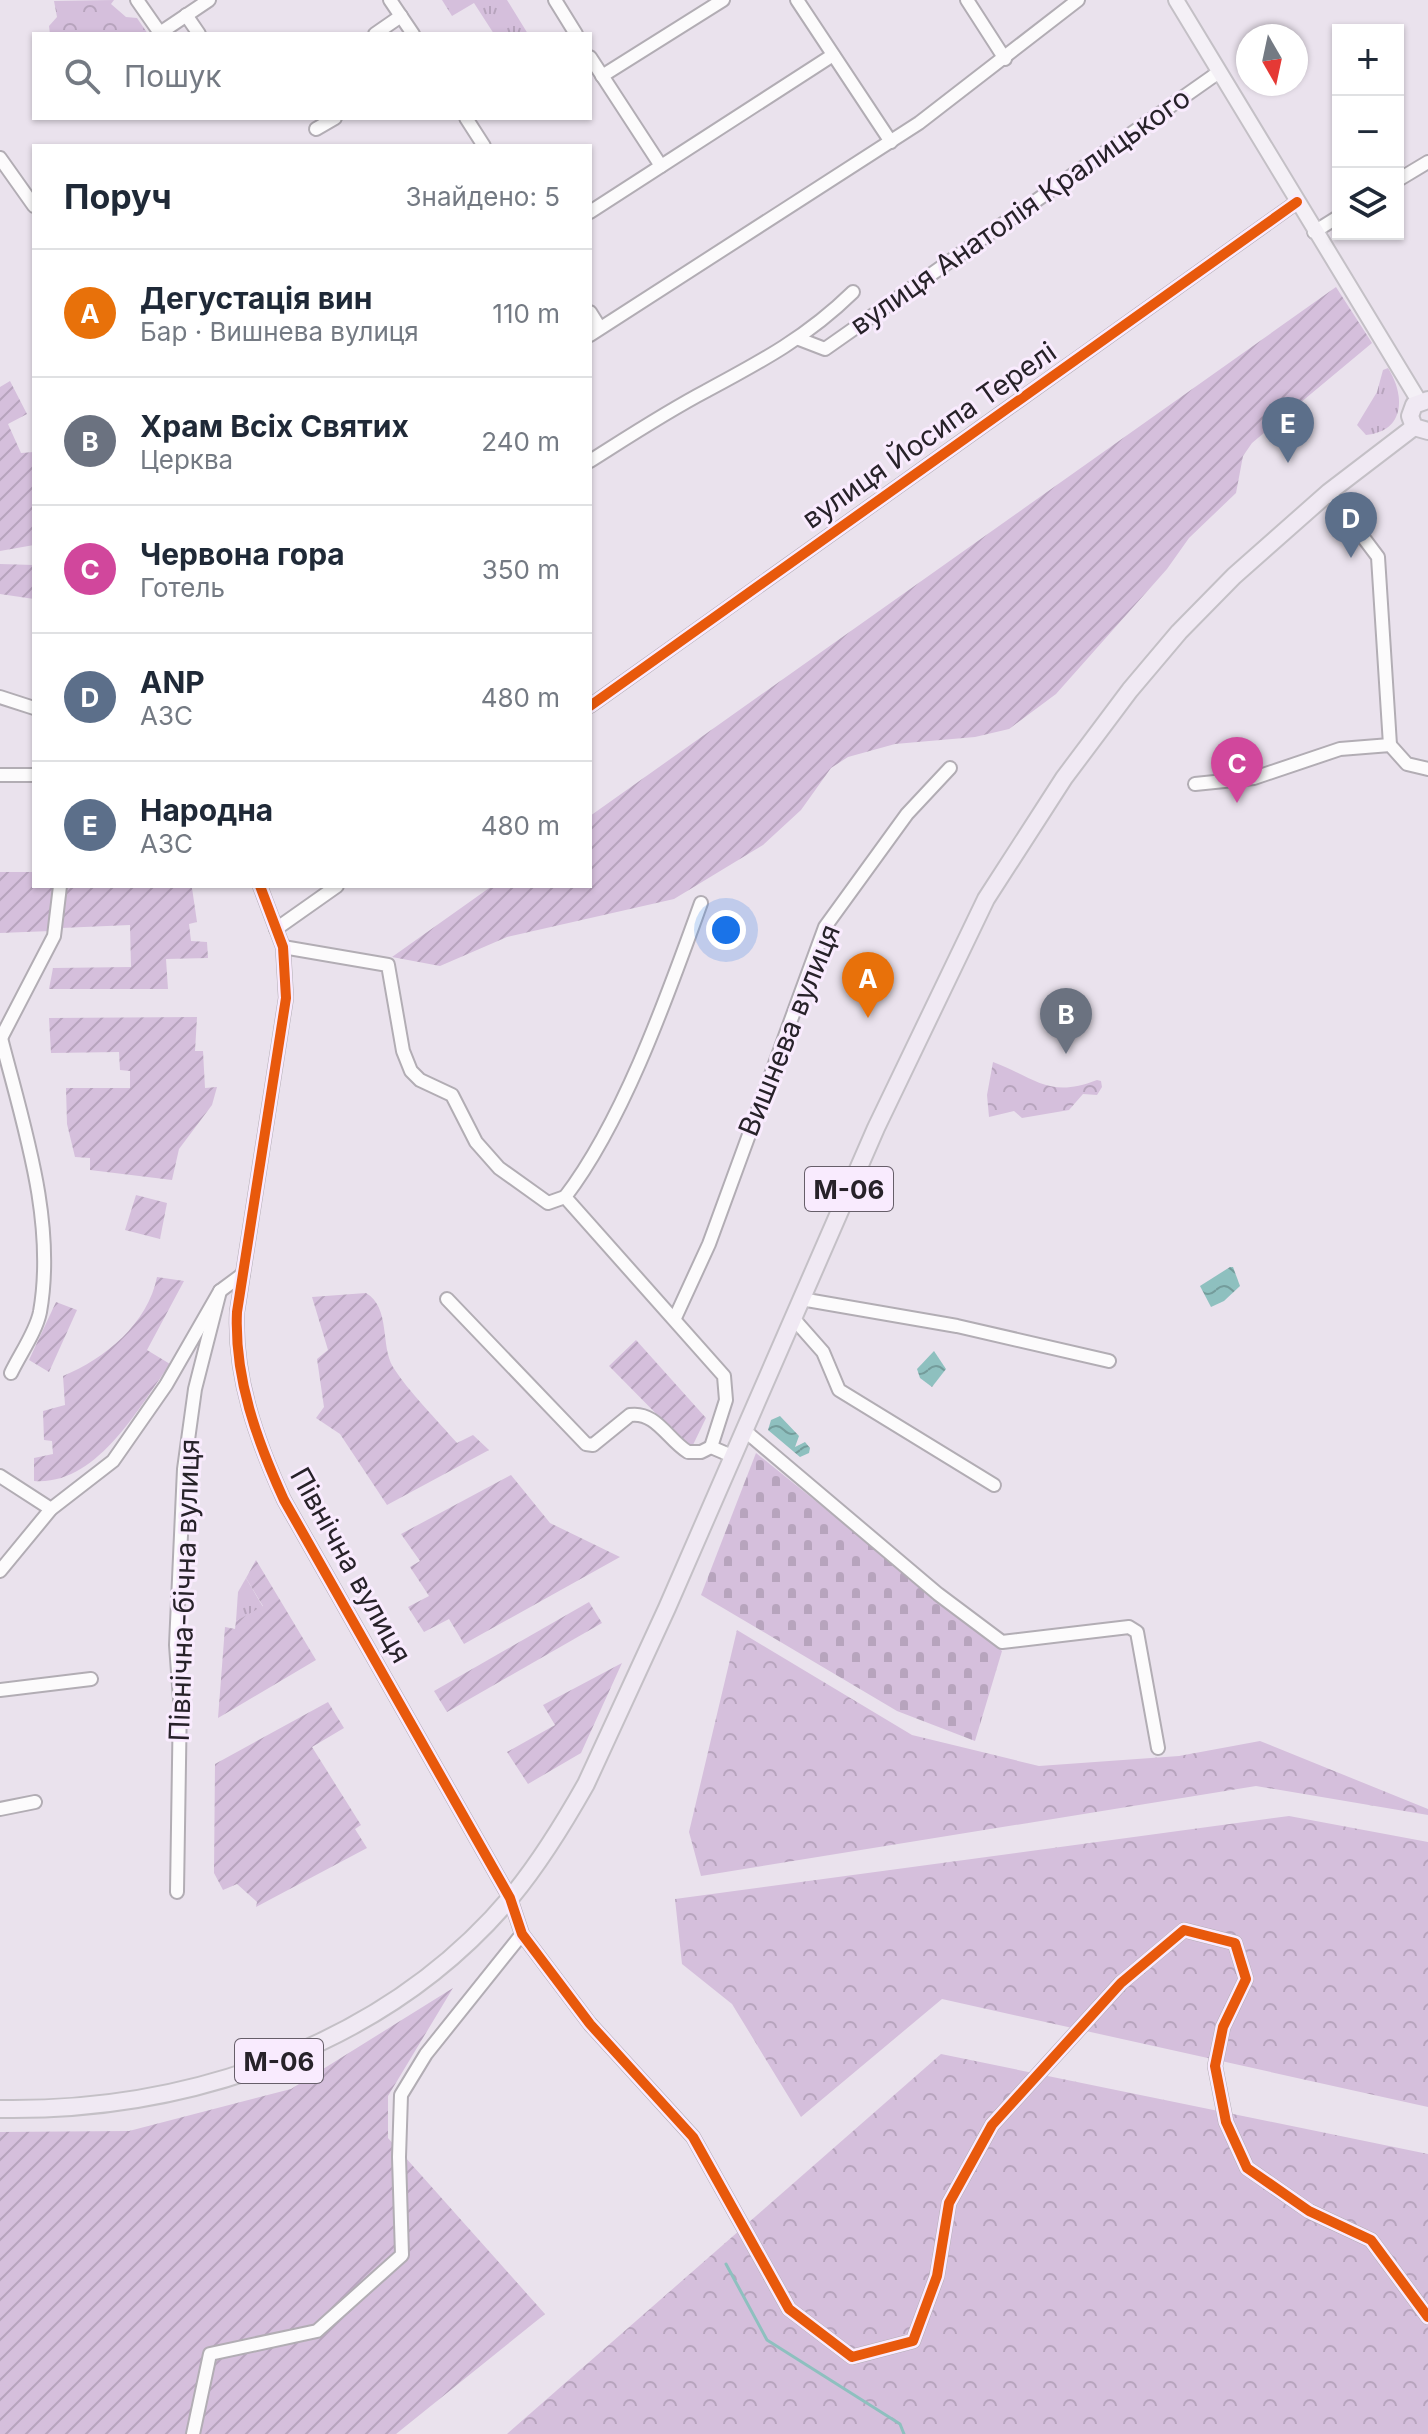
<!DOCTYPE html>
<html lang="uk">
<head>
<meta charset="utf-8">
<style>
  :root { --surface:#fff; --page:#f2f2f3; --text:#1f2937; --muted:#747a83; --line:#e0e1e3; --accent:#6b656e }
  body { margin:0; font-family:Inter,sans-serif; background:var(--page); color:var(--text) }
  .controls { position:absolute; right:24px; top:24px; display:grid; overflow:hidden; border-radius:0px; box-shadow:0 2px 6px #0004 }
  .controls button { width:72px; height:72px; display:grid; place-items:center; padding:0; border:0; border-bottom:2px solid var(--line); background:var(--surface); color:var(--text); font:40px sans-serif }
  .compass { position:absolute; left:1236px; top:24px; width:72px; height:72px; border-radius:50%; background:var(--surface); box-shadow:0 2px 6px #0004; rotate:171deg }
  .you { position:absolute; left:726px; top:930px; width:28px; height:28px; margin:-20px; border:6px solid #fff; border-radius:50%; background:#1a73e8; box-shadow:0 0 0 12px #1a73e833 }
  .badge { display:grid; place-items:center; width:52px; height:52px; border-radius:50%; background:var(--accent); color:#fff; font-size:26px; font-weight:700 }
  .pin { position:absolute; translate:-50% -66px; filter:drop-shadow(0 2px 4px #0008) }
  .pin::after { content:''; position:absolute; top:42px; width:28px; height:24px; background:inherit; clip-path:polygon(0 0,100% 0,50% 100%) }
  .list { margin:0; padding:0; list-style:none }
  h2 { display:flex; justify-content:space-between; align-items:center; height:104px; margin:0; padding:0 32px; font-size:34px }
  h2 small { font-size:26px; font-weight:400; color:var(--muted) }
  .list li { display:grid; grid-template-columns:52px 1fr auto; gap:24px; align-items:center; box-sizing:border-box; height:128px; padding:0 32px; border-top:2px solid var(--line) }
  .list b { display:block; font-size:30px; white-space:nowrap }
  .list p { margin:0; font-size:26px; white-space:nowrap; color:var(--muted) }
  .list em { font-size:26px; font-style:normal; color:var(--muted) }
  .icon { flex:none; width:44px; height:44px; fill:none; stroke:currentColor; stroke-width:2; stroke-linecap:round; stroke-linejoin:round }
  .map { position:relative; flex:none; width:1428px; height:2434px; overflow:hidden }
  .search { position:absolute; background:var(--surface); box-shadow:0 2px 6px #0004; left:32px; top:32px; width:560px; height:88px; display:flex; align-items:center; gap:20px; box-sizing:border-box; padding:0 28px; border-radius:0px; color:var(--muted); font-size:30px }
  .panel { position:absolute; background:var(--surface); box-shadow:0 2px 6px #0004; left:32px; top:144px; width:560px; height:744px; border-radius:0px }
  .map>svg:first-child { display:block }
  .grass { fill:url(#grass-tufts) }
  .forest { fill:url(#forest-crowns) }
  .cemetery { fill:url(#cemetery-stones) }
  .garden { fill:url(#garden-furrows) }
  .water { fill:url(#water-waves) }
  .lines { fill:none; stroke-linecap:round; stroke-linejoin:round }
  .stream { stroke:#8ec0bf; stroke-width:3 }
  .minor-casing { stroke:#b2adb4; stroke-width:16 }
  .major-casing { stroke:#c4c0c6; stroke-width:18 }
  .highway-casing { stroke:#c4c0c6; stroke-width:20 }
  .minor { stroke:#fcfbfc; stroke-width:12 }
  .major { stroke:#f4f0f6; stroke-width:14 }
  .highway { stroke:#f0e9f3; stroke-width:16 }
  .cycleway-casing { stroke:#f9ebfe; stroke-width:15 }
  .cycleway { stroke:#e8590c; stroke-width:10 }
  .labels { text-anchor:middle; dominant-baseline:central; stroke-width:6; stroke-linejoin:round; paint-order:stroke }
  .shield { fill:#f9ebfe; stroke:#665e69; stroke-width:2 }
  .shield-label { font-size:26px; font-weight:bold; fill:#272229 }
  .street-label { font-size:28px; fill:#272229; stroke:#f9ebfe }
</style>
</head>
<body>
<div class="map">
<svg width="1428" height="2434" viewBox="0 0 1428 2434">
  <defs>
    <pattern id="grass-tufts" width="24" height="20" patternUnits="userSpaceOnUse" patternTransform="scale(2)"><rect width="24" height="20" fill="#d5bfdc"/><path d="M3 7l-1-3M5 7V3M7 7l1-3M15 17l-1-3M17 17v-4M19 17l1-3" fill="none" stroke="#b7a4bd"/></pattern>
    <pattern id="forest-crowns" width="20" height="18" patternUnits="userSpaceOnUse" patternTransform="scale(2)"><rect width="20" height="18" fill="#d5bfdc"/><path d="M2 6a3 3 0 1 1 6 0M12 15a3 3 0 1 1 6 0" fill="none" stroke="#b7a4bd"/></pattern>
    <pattern id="cemetery-stones" width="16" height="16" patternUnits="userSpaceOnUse" patternTransform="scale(2)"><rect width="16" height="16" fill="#d5bfdc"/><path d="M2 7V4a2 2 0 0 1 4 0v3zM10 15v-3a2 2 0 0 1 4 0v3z" fill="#b7a4bd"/></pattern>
    <pattern id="garden-furrows" width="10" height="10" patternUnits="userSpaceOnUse" patternTransform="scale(2)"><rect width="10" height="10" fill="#d5bfdc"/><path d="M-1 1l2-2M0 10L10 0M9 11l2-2" fill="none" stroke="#b7a4bd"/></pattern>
    <pattern id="water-waves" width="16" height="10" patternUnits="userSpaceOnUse" patternTransform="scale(2)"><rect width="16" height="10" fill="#8ec0bf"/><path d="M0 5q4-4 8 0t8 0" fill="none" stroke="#749c9b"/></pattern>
  </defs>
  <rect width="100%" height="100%" fill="#eae2ed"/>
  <g class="grass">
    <path d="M442 0H507L528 34H494L474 3 452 16Z"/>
    <path d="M1388 368C1405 395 1406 431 1366 435L1357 425 1377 392 1383 370Z"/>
    <path d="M246 1578 263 1607 236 1621 238 1592Z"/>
  </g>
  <g class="forest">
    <path d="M114 0 111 4 126 17 137 18 148 34H50L49 26 57 17 54 1Z"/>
    <path d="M993 1062C1036 1078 1049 1099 1097 1080L1101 1081 1102 1087 1097 1095 1083 1094 1069 1110 1022 1118 1014 1111 989 1117 987 1095Z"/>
    <path d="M737 1630 912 1735 1039 1766 1179 1756 1260 1741 1428 1809V1815L1256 1786 701 1876 689 1832Z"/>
    <path d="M1289 1816 1428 1842V2107L942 1999 801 2117 732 2004 682 1964 675 1899Z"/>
    <path d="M941 2054 1428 2154V2434H507Z"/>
  </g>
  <path class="cemetery" d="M756 1453 1002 1651 975 1741 897 1711 701 1595Z"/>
  <g class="garden">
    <path d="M1336 287 1372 343 1252 443 1243 456 1236 493 1189 538 1167 569 1056 694 1009 729 975 737 895 744 848 757 831 768 801 810 763 845 674 899 507 937 440 966 392 957 492 886H590V816Z"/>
    <path d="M10 381 27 414 8 424 21 453 34 452V545L0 551V387Z"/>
    <path d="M0 564 34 565V599L0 594Z"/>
    <path d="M0 872H34V886H56L51 931 0 933Z"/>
    <path d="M64 886 192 888 197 922 189 924 191 941 207 942 208 958 166 959 168 989H49L53 968 131 967 130 925 61 928Z"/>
    <path d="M197 1017 195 1051H203L205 1088 217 1087 212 1105 179 1149 172 1180 90 1170V1158L75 1157 67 1124 66 1088H130V1071L120 1070 119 1052 51 1053 49 1018Z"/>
    <path d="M136 1195 167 1203 160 1239 125 1230Z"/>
    <path d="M157 1277 184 1281 147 1350 170 1364C139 1407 97 1486 34 1481V1458L53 1454 52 1441 44 1440 43 1411 65 1405 63 1376C105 1359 148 1323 157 1277Z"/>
    <path d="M366 1293C391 1308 380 1345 393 1367 408 1391 438 1421 457 1443L473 1435 489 1450 387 1505 340 1434 316 1418 324 1407 317 1359 328 1350 312 1297Z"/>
    <path d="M56 1302 77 1310 49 1372 29 1360Z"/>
    <path d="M636 1340 706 1418 691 1449 609 1366Z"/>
    <path d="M511 1475 550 1523 620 1557 464 1644 449 1619 424 1632 408 1607 429 1596 410 1567 420 1561 401 1534Z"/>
    <path d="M256 1560 316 1660 218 1718 225 1627 235 1629 236 1621 263 1606 246 1578Z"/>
    <path d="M589 1602 602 1623 447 1712 434 1691Z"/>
    <path d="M622 1663 581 1753 528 1784 507 1752 555 1725 543 1705Z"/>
    <path d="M328 1702 344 1728 312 1747 361 1825 355 1829 367 1848 256 1907 257 1902 237 1884 223 1890 214 1873 215 1764Z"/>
    <path d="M453 1988 388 2096V2138L545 2314 396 2434H0V2132L129 2131 291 2089Z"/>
  </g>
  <g class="water">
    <path d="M1230 1267H1233L1240 1286 1224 1301 1211 1307 1200 1286Z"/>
    <path d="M934 1351 946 1369 932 1387 920 1378 917 1369Z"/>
    <path d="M780 1416 799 1436 795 1447 805 1442 810 1448 809 1453 800 1457 768 1430 771 1420Z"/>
  </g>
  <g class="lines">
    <path class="stream" d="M726 2264 767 2340 900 2424 904 2434"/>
    <defs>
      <g id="minor">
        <path d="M137 0 160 33 209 0"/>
        <path d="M390 0 413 34"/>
        <path d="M555 0 576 34"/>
        <path d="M797 0 891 142"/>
        <path d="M967 0 1005 59"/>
        <path d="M186 15 199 34"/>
        <path d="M375 34 401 16"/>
        <path d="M590 57 661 166"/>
        <path d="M602 76 723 0"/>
        <path d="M466 118 484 146"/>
        <path d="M316 129 335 118"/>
        <path d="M0 158 34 206"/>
        <path d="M1398 180 1428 162"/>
        <path d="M590 212 833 55"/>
        <path d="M1314 232 1338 217"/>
        <path d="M590 312 600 328"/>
        <path d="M590 335 919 123 1078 0"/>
        <path d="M799 339 825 349 1219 72"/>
        <path d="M590 461C628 437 666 412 706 391 762 361 807 337 853 292"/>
        <path d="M1329 492 1378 557 1390 745"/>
        <path d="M0 697 34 708"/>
        <path d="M590 706 1297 202"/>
        <path d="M0 775H34"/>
        <path d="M1195 784 1254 778 1340 749 1390 745 1407 764 1428 769"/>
        <path d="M260 886 283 947 286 998 237 1312C234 1378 257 1441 284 1500L510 1898 522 1934 590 2024 693 2137 789 2309 852 2357 913 2341 937 2276 949 2203 992 2125 1121 1983 1184 1930 1235 1943 1246 1979 1223 2027 1215 2066 1226 2122 1247 2168 1309 2211 1371 2240 1428 2317"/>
        <path d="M701 903C668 994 624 1120 565 1197L724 1376 726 1400 711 1447"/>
        <path d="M276 929 337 886"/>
        <path d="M283 947 388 965 403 1051 411 1071 420 1080 452 1095 476 1142 499 1168 548 1203 565 1197"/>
        <path d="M1 1038C23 1124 56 1221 40 1312 36 1332 20 1354 11 1373"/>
        <path d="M0 1040 54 936 60 886"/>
        <path d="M447 1299 586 1444 593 1445 630 1415C656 1411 668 1440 688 1452H701L711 1447 732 1456"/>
        <path d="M801 1299 957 1326 1109 1361"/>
        <path d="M675 1318 709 1244 825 927 907 814 950 768"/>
        <path d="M793 1318 823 1352 839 1390 994 1485"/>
        <path d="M744 1430 938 1594 1002 1642 1129 1627 1137 1632 1158 1748"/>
        <path d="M0 1476 51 1509"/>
        <path d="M0 1571 51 1509 113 1461 166 1385 220 1291 243 1274"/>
        <path d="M0 1690 91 1679"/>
        <path d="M0 1809 35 1802"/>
        <path d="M177 1892 180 1699 176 1645 184 1469 195 1389 220 1291"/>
        <path d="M193 2434 210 2354 317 2331 402 2255 399 2157 401 2095 426 2054 522 1934"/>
      </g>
      <path id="major" d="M1176 0 1419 401"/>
      <g id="highway">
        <path d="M1428 400 1414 405 1410 416 1414 427 1428 431"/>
        <path d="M0 2109C190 2112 387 2045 512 1896 541 1861 564 1823 586 1784L667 1608 876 1128 986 899 1064 778 1130 690 1179 632 1234 576 1329 492 1414 427"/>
      </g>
    </defs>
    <use href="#minor" class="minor-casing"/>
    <use href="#major" class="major-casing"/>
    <use href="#highway" class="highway-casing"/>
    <use href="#minor" class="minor"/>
    <use href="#major" class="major"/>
    <use href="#highway" class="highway"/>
    <defs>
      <g id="cycleway">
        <path d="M590 706 1297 202"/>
        <path d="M260 886 283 947 286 998 237 1312C234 1378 257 1441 284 1500L510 1898 522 1934 590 2024 693 2137 789 2309 852 2357 913 2341 937 2276 949 2203 992 2125 1121 1983 1184 1930 1235 1943 1246 1979 1223 2027 1215 2066 1226 2122 1247 2168 1309 2211 1371 2240 1428 2317"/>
      </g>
    </defs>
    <use href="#cycleway" class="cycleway-casing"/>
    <use href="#cycleway" class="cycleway"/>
  </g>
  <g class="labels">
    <g class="shield">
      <rect x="805" y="1167" width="88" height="44" rx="6"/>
      <rect x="235" y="2039" width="88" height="44" rx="6"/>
    </g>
    <g class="shield-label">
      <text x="849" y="1189">М-06</text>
      <text x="279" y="2061">М-06</text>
    </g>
    <g class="street-label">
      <text transform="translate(1020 211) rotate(-35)">вулиця Анатолія Кралицького</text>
      <text transform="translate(929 435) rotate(-35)">вулиця Йосипа Терелі</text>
      <text transform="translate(789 1030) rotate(-68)">Вишнева вулиця</text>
      <text transform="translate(351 1565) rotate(61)">Північна вулиця</text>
      <text transform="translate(184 1590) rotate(-88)">Північна-бічна вулиця</text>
    </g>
  </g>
</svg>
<div class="controls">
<button>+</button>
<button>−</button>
<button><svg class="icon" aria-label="layers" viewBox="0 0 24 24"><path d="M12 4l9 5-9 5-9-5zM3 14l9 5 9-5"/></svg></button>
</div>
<svg class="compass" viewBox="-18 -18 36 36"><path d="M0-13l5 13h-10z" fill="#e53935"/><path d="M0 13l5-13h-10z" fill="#747a83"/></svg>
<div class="you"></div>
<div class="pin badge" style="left:868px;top:1018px;background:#e8710a">A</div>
<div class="pin badge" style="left:1066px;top:1054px;background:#6b7280">B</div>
<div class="pin badge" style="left:1237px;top:803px;background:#d1479c">C</div>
<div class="pin badge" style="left:1351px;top:558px;background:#5c6f8a">D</div>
<div class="pin badge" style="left:1288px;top:463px;background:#5c6f8a">E</div>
<div class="search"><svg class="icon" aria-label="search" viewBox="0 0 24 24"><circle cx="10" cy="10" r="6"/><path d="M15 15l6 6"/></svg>Пошук</div>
<section class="panel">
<h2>Поруч<small>Знайдено: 5</small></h2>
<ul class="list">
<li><span class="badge" style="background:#e8710a">A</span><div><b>Дегустація вин</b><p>Бар · Вишнева вулиця</p></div><em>110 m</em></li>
<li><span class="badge" style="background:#6b7280">B</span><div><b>Храм Всіх Святих</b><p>Церква</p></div><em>240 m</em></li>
<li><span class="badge" style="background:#d1479c">C</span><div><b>Червона гора</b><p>Готель</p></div><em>350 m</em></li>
<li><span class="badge" style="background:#5c6f8a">D</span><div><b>ANP</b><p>АЗС</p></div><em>480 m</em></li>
<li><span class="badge" style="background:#5c6f8a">E</span><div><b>Народна</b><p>АЗС</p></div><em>480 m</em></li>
</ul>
</section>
</div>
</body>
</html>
